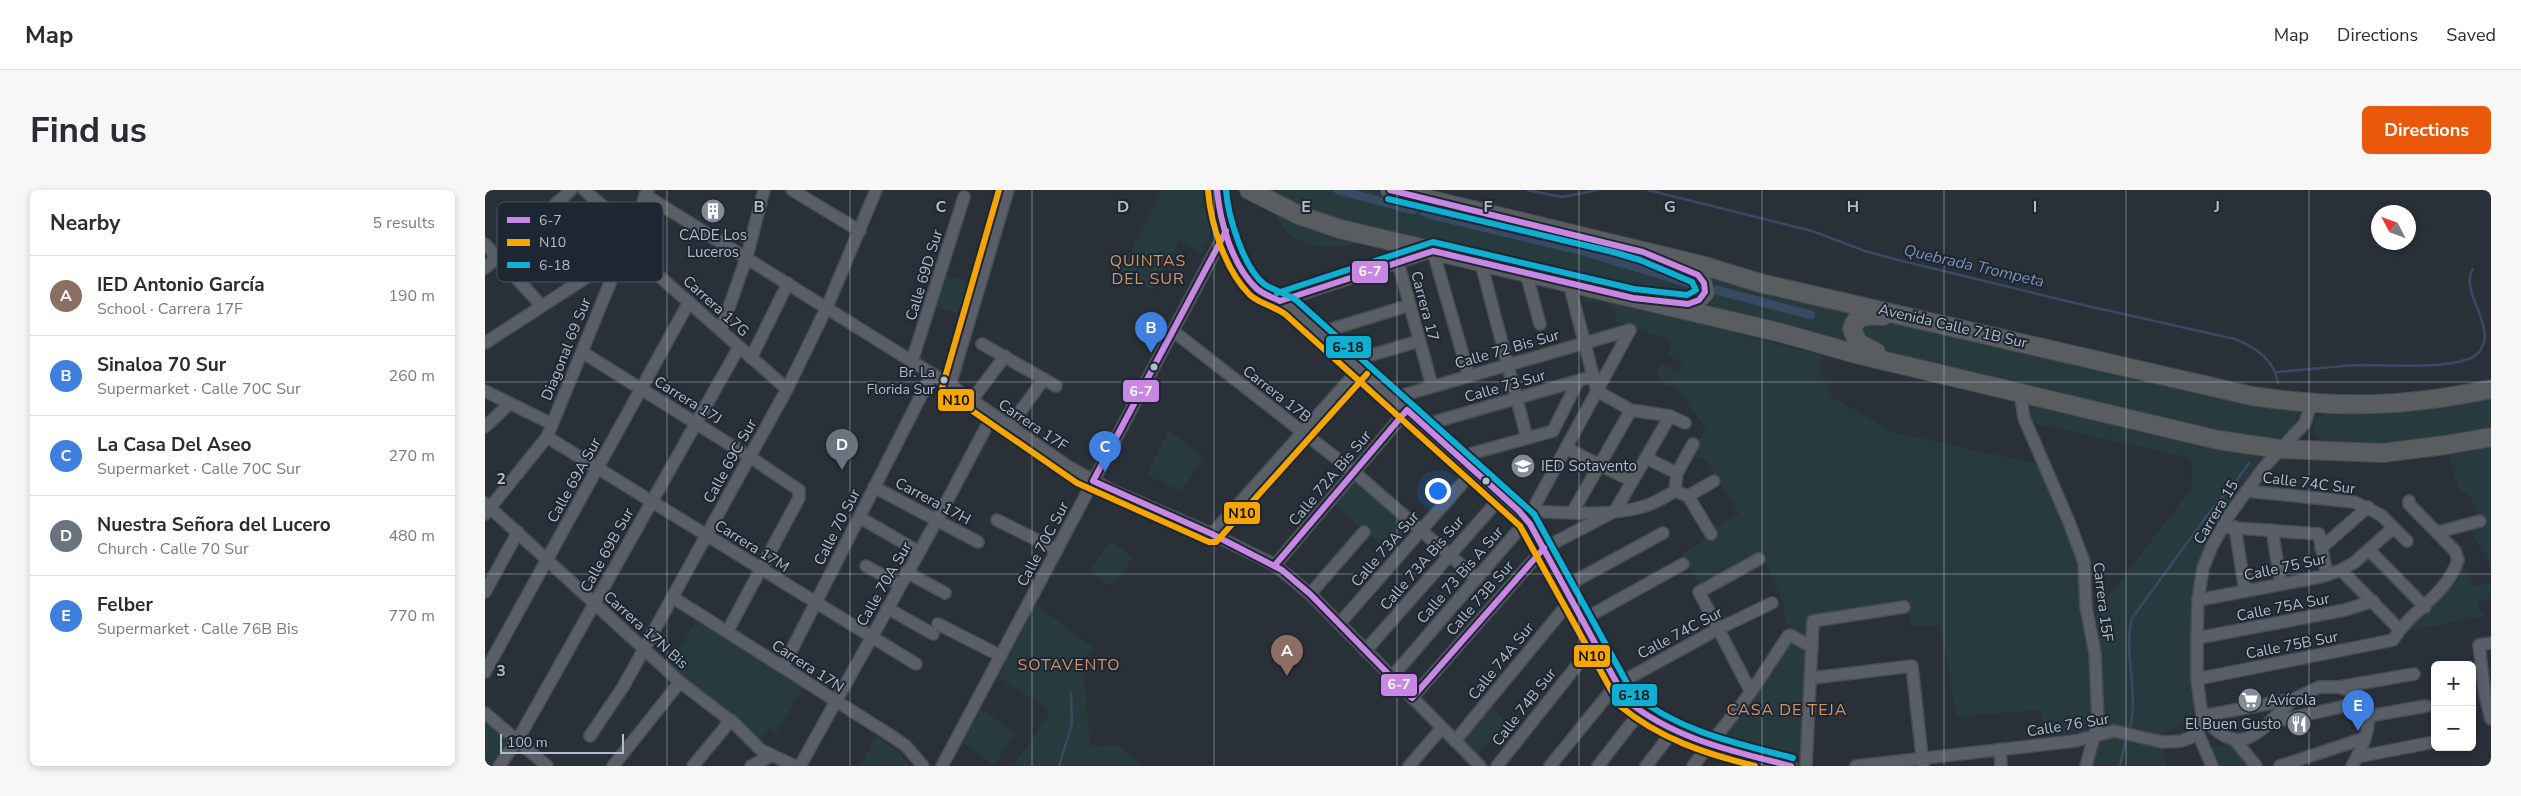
<!DOCTYPE html>
<html lang="en">
<head>
<meta charset="utf-8">
<style>
  :root { --surface:#fff; --page:#f7f7f7; --text:#2b2b33; --muted:#7c7c81; --line:#e1e1e2; --accent:#ea580c }
  body { margin:0; font-family:"Nunito Sans",sans-serif; background:var(--page); color:var(--text) }
  .controls { position:absolute; right:15px; bottom:15px; display:grid; overflow:hidden; border-radius:8px; box-shadow:0 2px 8px #0003 }
  .controls button { width:45px; height:45px; display:grid; place-items:center; padding:0; border:0; border-bottom:1px solid var(--line); background:var(--surface); color:var(--text); font:25px sans-serif }
  .compass { position:absolute; left:1886px; top:15px; width:45px; height:45px; border-radius:50%; background:var(--surface); box-shadow:0 2px 8px #0003; rotate:311deg }
  .scale { position:absolute; left:15px; bottom:12px; width:124px; box-sizing:border-box; padding-left:5px; border:2px solid #b4bcc9; border-top:0; font-size:14px; line-height:18px; white-space:nowrap; color:#b4bcc9; -webkit-text-stroke:4px #1d2633; paint-order:stroke }
  .you { position:absolute; left:952px; top:300px; width:18px; height:18px; margin:-12px; border:4px solid #fff; border-radius:50%; background:#1a73e8; box-shadow:0 0 0 8px #1a73e833 }
  .badge { display:grid; place-items:center; width:32px; height:32px; border-radius:50%; background:var(--accent); color:#fff; font-size:16px; font-weight:700 }
  .pin { position:absolute; translate:-50% -41px; filter:drop-shadow(0 1px 2px #0008) }
  .pin::after { content:''; position:absolute; top:26px; width:18px; height:15px; background:inherit; clip-path:polygon(0 0,100% 0,50% 100%) }
  .list { margin:0; padding:0; list-style:none }
  h2 { display:flex; justify-content:space-between; align-items:center; height:65px; margin:0; padding:0 20px; font-size:21px }
  h2 small { font-size:16px; font-weight:400; color:var(--muted) }
  .list li { display:grid; grid-template-columns:32px 1fr auto; gap:15px; align-items:center; box-sizing:border-box; height:80px; padding:0 20px; border-top:1px solid var(--line) }
  .list b { display:block; font-size:19px; white-space:nowrap }
  .list p { margin:0; font-size:16px; white-space:nowrap; color:var(--muted) }
  .list em { font-size:16px; font-style:normal; color:var(--muted) }
  .map { position:relative; flex:none; width:2006px; height:576px; overflow:hidden; border-radius:8px }
  header { display:flex; align-items:center; gap:30px; box-sizing:border-box; height:70px; padding:0 25px; background:var(--surface); border-bottom:1px solid var(--line) }
  header strong { font-size:24px }
  nav { display:flex; gap:28px; margin-inline-start:auto; font-size:18px }
  .intro { display:flex; align-items:center; justify-content:space-between; box-sizing:border-box; height:120px; padding:0 30px }
  h1 { margin:0; font-size:35px }
  .button { padding:12px 22px; border-radius:8px; background:var(--accent); color:#fff; font-size:18px; font-weight:700 }
  main { display:flex; gap:30px; padding:0 30px }
  aside { flex:1; background:var(--surface); border-radius:8px; box-shadow:0 2px 8px #0003 }
  .map>svg:first-child { display:block }
  .green { fill:#273a3e }
  .lines { fill:none; stroke-linecap:round; stroke-linejoin:round }
  .stream { stroke:#384963; stroke-width:2.5 }
  .canal { stroke:#384963; stroke-width:9 }
  .minor-casing { stroke:#484c53; stroke-width:14 }
  .highway-casing { stroke:#474c53; stroke-width:20 }
  .minor { stroke:#5a5e66; stroke-width:11 }
  .highway { stroke:#5a5d60; stroke-width:18 }
  .bus-1-casing { stroke:#1d2633; stroke-width:10 }
  .bus-2-casing { stroke:#1d2633; stroke-width:10 }
  .bus-3-casing { stroke:#1d2633; stroke-width:10 }
  .bus-1 { stroke:#c787e3; stroke-width:6 }
  .bus-2 { stroke:#f7a600; stroke-width:6 }
  .bus-3 { stroke:#0dafd3; stroke-width:6 }
  .grid { fill:none; stroke:#b4bcc9; stroke-width:1; stroke-opacity:0.55 }
  .bus-dot { fill:#b4bcc9; stroke:#1d2633; stroke-width:2 }
  .labels { text-anchor:middle; dominant-baseline:central; stroke-width:4; stroke-linejoin:round; paint-order:stroke }
  .bus-label { font-size:14px; fill:#b4bcc9; stroke:#1d2633; text-anchor:end }
  .poi-label { font-size:15px; fill:#b4bcc9; stroke:#1d2633; text-anchor:start }
  .street-label { font-size:15px; fill:#b4bcc9; stroke:#1d2633 }
  .neighbourhood-label { font-size:16px; letter-spacing:1px; fill:#d59563; stroke:#1d2633 }
  .water-label { font-size:16px; font-style:italic; fill:#7c92b1; stroke:#1d2633 }
  .key { fill:#1d2633; stroke:#4a5360; stroke-width:1 }
  .key-label { font-size:14px; fill:#b4bcc9 }
  .grid-label { font-size:16px; text-anchor:middle; font-weight:bold; fill:#b4bcc9; stroke:#1d2633; stroke-width:4; stroke-linejoin:round; paint-order:stroke }
  .line-badge { stroke:#1d2633; stroke-width:2 }
  .badge-label { font-size:14px; text-anchor:middle; font-weight:bold; fill:#fff }
  .pale-badge-label { font-size:14px; text-anchor:middle; font-weight:bold; fill:#111 }
</style>
</head>
<body>
<header>
<strong>Map</strong>
<nav><a>Map</a><a>Directions</a><a>Saved</a></nav>
</header>
<div class="intro"><h1>Find us</h1><a class="button">Directions</a></div>
<main>
<aside>
<h2>Nearby<small>5 results</small></h2>
<ul class="list">
<li><span class="badge" style="background:#8d6e63">A</span><div><b>IED Antonio García</b><p>School · Carrera 17F</p></div><em>190 m</em></li>
<li><span class="badge" style="background:#3f7fe0">B</span><div><b>Sinaloa 70 Sur</b><p>Supermarket · Calle 70C Sur</p></div><em>260 m</em></li>
<li><span class="badge" style="background:#3f7fe0">C</span><div><b>La Casa Del Aseo</b><p>Supermarket · Calle 70C Sur</p></div><em>270 m</em></li>
<li><span class="badge" style="background:#6b7280">D</span><div><b>Nuestra Señora del Lucero</b><p>Church · Calle 70 Sur</p></div><em>480 m</em></li>
<li><span class="badge" style="background:#3f7fe0">E</span><div><b>Felber</b><p>Supermarket · Calle 76B Bis</p></div><em>770 m</em></li>
</ul>
</aside>
<div class="map">
<svg width="2006" height="576" viewBox="0 0 2006 576">
  <rect width="100%" height="100%" fill="#2a3038"/>
  <g class="green">
    <path d="M677 0H724L729 38 716 62 694 51 668 100 635 83Z"/>
    <path d="M777 0H883L1128 59 1157 73 1206 86 1215 96 1202 110 1162 102 1142 100 860 33 828 23Z"/>
    <path d="M791 23 880 52C848 60 802 62 791 23Z"/>
    <path d="M458 85 489 93 480 126 448 116Z"/>
    <path d="M1222 86 1300 110 1372 121 1360 140 1366 157 1215 118Z"/>
    <path d="M1099 104 1338 166 1334 179 1347 207 1408 242 1552 274 1593 363 1597 384 1607 527 1601 541 1559 547 1555 520 1472 527 1455 435 1426 436 1422 414 1327 425 1325 449 1301 435 1296 407 1275 363 1215 396 1197 363 1216 353 1222 341 1254 324 1220 268 1202 269 1221 239 1193 200 1180 195 1179 190 1171 182 1175 173 1193 182 1197 172 1182 166 1187 151 1132 132 1127 116 1098 111Z"/>
    <path d="M1392 129 1813 217 1814 221 1807 238 1790 252 1763 249 1484 184 1384 155 1378 151 1374 134Z"/>
    <path d="M2006 206V242L1886 257 1839 253C1828 247 1828 240 1831 229L1842 222Z"/>
    <path d="M1543 211 1777 264C1771 275 1765 287 1758 297 1751 307 1741 316 1734 327 1697 384 1706 456 1710 520L1694 536 1680 543 1678 564 1682 576H1608L1619 518 1611 422 1707 298 1706 268 1547 233Z"/>
    <path d="M684 241 720 268 695 301 661 285Z"/>
    <path d="M2006 255V379L1986 340 1995 336C1993 322 1988 303 1974 300L1963 262Z"/>
    <path d="M869 288 926 336 904 362 848 313Z"/>
    <path d="M625 351 648 367 628 397 604 381Z"/>
    <path d="M1978 375 1990 397 2006 391V407L1992 414 1999 426 1923 441 1970 394Z"/>
    <path d="M550 414 609 458 598 474 605 555 635 556 658 576H528L566 521 513 487Z"/>
    <path d="M211 431 318 497 292 542 284 538 274 551 246 524 185 475Z"/>
    <path d="M1304 450 1324 462 1316 568 1237 550Z"/>
    <path d="M1006 513 1020 532 992 566 975 549Z"/>
    <path d="M496 519 531 543 509 575 477 553Z"/>
    <path d="M0 530 30 554 17 576H0Z"/>
    <path d="M390 546 412 561 426 576H376Z"/>
    <path d="M1748 554 1765 576H1732L1726 558Z"/>
  </g>
  <g class="lines">
    <g class="stream">
      <path d="M1042 0 1077 7 1113 0"/>
      <path d="M1163 0 1327 41 1380 61 1413 70 1598 115 1750 149C1770 157 1790 170 1793 193"/>
      <path d="M1792 182C1820 180 1848 176 1876 175 1905 175 1960 179 1986 168 1994 165 1999 156 2000 147 2001 127 1976 96 1988 79"/>
      <path d="M1645 537C1654 502 1638 464 1647 428L1730 315 1747 297 1764 273"/>
      <path d="M574 576 587 534 586 503"/>
      <path d="M1635 576 1641 548"/>
    </g>
    <g class="canal">
      <path d="M853 0 928 20"/>
      <path d="M940 23 1098 61 1203 93"/>
      <path d="M1231 100 1326 125"/>
    </g>
    <defs>
      <g id="minor">
        <path d="M99 0 146 40"/>
        <path d="M307 0 375 41"/>
        <path d="M732 0C732 24 754 83 772 99 781 107 795 109 805 117L1042 330 1141 510C1185 551 1250 561 1306 576"/>
        <path d="M160 5 465 195 584 277 626 300 727 344 790 375 825 404 995 576"/>
        <path d="M0 54 56 115"/>
        <path d="M140 56 302 199"/>
        <path d="M913 72 947 196"/>
        <path d="M996 73 1042 248"/>
        <path d="M0 78 86 0"/>
        <path d="M1041 83 1055 134"/>
        <path d="M1084 93 1112 201 1146 220 1185 226 1200 233"/>
        <path d="M795 111 948 61 984 186"/>
        <path d="M236 140 262 66 279 0"/>
        <path d="M688 141 869 282 992 389"/>
        <path d="M834 143 925 115"/>
        <path d="M0 153 136 65"/>
        <path d="M497 154 571 196"/>
        <path d="M97 162 265 267 314 300V308L242 442"/>
        <path d="M266 168 303 93"/>
        <path d="M427 171 479 7"/>
        <path d="M866 171 934 151"/>
        <path d="M465 195 523 0"/>
        <path d="M0 201 67 234"/>
        <path d="M1535 202 1539 228 1584 332 1599 372 1601 417 1610 463 1613 532 1601 576"/>
        <path d="M908 208 1145 140"/>
        <path d="M486 211 520 166"/>
        <path d="M939 235 1109 186"/>
        <path d="M0 237 25 213"/>
        <path d="M524 237 559 189"/>
        <path d="M62 247 431 474"/>
        <path d="M1081 258 1147 291"/>
        <path d="M974 267 1068 241 1093 191"/>
        <path d="M1161 268 1192 283"/>
        <path d="M389 297 493 352"/>
        <path d="M1190 301 1203 306 1226 344"/>
        <path d="M1190 301 1192 283 1208 254"/>
        <path d="M1761 301 1869 312 1896 325 1922 351"/>
        <path d="M1203 306 1229 291"/>
        <path d="M0 313 195 492 251 535 276 560 310 576"/>
        <path d="M1046 321C1082 323 1129 327 1163 315 1172 312 1181 306 1190 301"/>
        <path d="M1087 323 1146 220"/>
        <path d="M0 324 62 247 163 0"/>
        <path d="M374 327 434 362"/>
        <path d="M512 330 572 360"/>
        <path d="M1737 337 1834 344 1842 385"/>
        <path d="M1750 337 1760 401"/>
        <path d="M1787 340 1796 394"/>
        <path d="M1953 342 1995 331"/>
        <path d="M727 344 875 178"/>
        <path d="M1836 358 1883 317"/>
        <path d="M1884 360 1940 417"/>
        <path d="M790 375 922 220"/>
        <path d="M381 376 415 395"/>
        <path d="M1856 380 1915 440"/>
        <path d="M421 382 460 403"/>
        <path d="M1079 397 1178 343"/>
        <path d="M0 402 33 342"/>
        <path d="M825 404 879 342"/>
        <path d="M187 407 408 547 421 556 438 576"/>
        <path d="M1713 410 1835 387 1856 380 1870 372 1908 338"/>
        <path d="M402 418 448 444"/>
        <path d="M1097 430 1198 374"/>
        <path d="M453 434 516 466"/>
        <path d="M854 434 989 280"/>
        <path d="M1712 448 1860 420 1888 411"/>
        <path d="M2006 453 1994 455 2000 505 2006 529"/>
        <path d="M880 461 1017 306"/>
        <path d="M298 477 447 184"/>
        <path d="M0 482 204 112"/>
        <path d="M906 488 1042 330 1145 140"/>
        <path d="M1327 488 1427 476 1438 575"/>
        <path d="M1712 489 1908 450C1927 418 1960 408 1973 370L1970 361 1924 314V311"/>
        <path d="M1854 497C1898 509 1884 547 1867 576"/>
        <path d="M1266 502 1214 402 1274 369"/>
        <path d="M927 508 1059 358 1130 321 1185 226"/>
        <path d="M0 523 62 576"/>
        <path d="M1717 526 1809 509 1834 497H1854L1929 484"/>
        <path d="M1717 526C1758 575 1776 537 1809 509"/>
        <path d="M1884 526 1941 516"/>
        <path d="M1788 532 1878 512"/>
        <path d="M1712 541 1727 576"/>
        <path d="M105 546 138 497 302 199 342 117 391 0"/>
        <path d="M1749 549 1771 576"/>
        <path d="M970 551 1086 410"/>
        <path d="M1515 559 1516 576"/>
        <path d="M1872 567 1944 553"/>
        <path d="M14 576 32 551 254 157"/>
        <path d="M128 576 195 492"/>
        <path d="M208 576 246 530"/>
        <path d="M266 576 286 566"/>
        <path d="M315 576 452 330 507 226"/>
        <path d="M457 576 741 41"/>
        <path d="M924 576 957 538"/>
        <path d="M1012 576 1109 454"/>
        <path d="M1065 576 1131 495 1233 439 1287 413"/>
        <path d="M1113 576 1155 522"/>
        <path d="M1161 576 1189 540"/>
        <path d="M1208 576 1266 502 1303 446 1305 445 1327 457"/>
        <path d="M1321 576 1328 431 1419 417"/>
        <path d="M1371 576 1590 551 1629 541 1677 552 1696 551 1707 547 1712 541 1717 526 1712 489V448L1713 410 1718 378 1727 356 1745 324 1779 277 1820 233 1826 214"/>
        <path d="M1795 576 1880 548"/>
      </g>
      <g id="highway">
        <path d="M764 0 814 25 855 39 1297 143 1371 164 1733 250 1795 259 1897 263 1961 255 2006 247"/>
        <path d="M905 0 1220 76 1275 93 1767 206C1855 219 1919 217 2006 199"/>
        <path d="M1191 113H1210L1220 102 1216 89 1196 78"/>
        <path d="M1391 162 1373 153 1367 139C1371 124 1385 125 1398 126"/>
      </g>
    </defs>
    <use href="#minor" class="minor-casing"/>
    <use href="#highway" class="highway-casing"/>
    <use href="#minor" class="minor"/>
    <use href="#highway" class="highway"/>
    <defs>
      <g id="bus-1">
        <path d="M732 0C735 32 747 75 771 98 777 104 787 107 795 111L948 61 1148 108 1203 114 1214 110 1220 102 1219 93 1213 85 1158 62 905 0"/>
        <path d="M741 41 608 291 727 344 797 380 825 404 927 508 1059 358"/>
        <path d="M790 375 922 220 1034 321 1045 334 1141 510C1189 549 1247 561 1306 576"/>
      </g>
      <g id="bus-2">
        <path d="M514 0 457 198 460 202 592 293 724 352H731L882 184"/>
        <path d="M723 1C726 35 740 80 765 105 775 114 789 116 800 124L1035 336 1135 516C1175 549 1221 564 1270 576"/>
      </g>
      <g id="bus-3">
        <path d="M741 0C743 26 758 77 779 94 789 101 801 103 811 110L1049 324 1148 504C1195 542 1251 553 1308 568"/>
        <path d="M792 103 948 52 1149 99 1202 105 1211 100 1207 92 1155 70 1128 62 903 9"/>
      </g>
    </defs>
    <use href="#bus-1" class="bus-1-casing"/>
    <use href="#bus-2" class="bus-2-casing"/>
    <use href="#bus-3" class="bus-3-casing"/>
    <use href="#bus-1" class="bus-1"/>
    <use href="#bus-2" class="bus-2"/>
    <use href="#bus-3" class="bus-3"/>
  </g>
  <path class="grid" d="M182 0V576M365 0V576M547 0V576M729 0V576M912 0V576M1094 0V576M1277 0V576M1459 0V576M1641 0V576M1824 0V576M0 192H2006M0 384H2006"/>
  <defs>
    <symbol id="building-disc" viewBox="-11 -11 22 22"><circle r="9.5" fill="#848b96" stroke="#1d2633"/><path d="M-4-6H4V6H1V3H-1V6H-4ZM-2.5-4.3h1.7v1.8h-1.7ZM.8-4.3h1.7v1.8H.8ZM-2.5-1h1.7V.8h-1.7ZM.8-1h1.7V.8H.8Z" fill="#fff"/></symbol>
    <symbol id="school-disc" viewBox="-11 -11 22 22"><circle r="9.5" fill="#848b96" stroke="#1d2633"/><path d="M0-5L7-2L0 1L-7-2ZM-4 1L0 2.5L4 1V4Q0 6-4 4Z" fill="#fff"/></symbol>
    <symbol id="supermarket-disc" viewBox="-11 -11 22 22"><circle r="9.5" fill="#848b96" stroke="#1d2633"/><path d="M-6-5.5h2.5l.6 2H6L4.5 2H-2.5L-4.4-4H-6ZM-1.5 3.2a1.3 1.3 0 1 0 .1 0ZM3 3.2a1.3 1.3 0 1 0 .1 0Z" fill="#fff"/></symbol>
    <symbol id="restaurant-disc" viewBox="-11 -11 22 22"><circle r="9.5" fill="#848b96" stroke="#1d2633"/><path d="M-5-6h1v4h1v-4h1v4h1v-4h1v5L-1.5 .5V6h-2V.5L-5-1ZM5-6V6H3V1.5H1.5Q1.5-4 5-6Z" fill="#fff"/></symbol>
  </defs>
  <g fill-rule="evenodd">
    <use href="#building-disc" x="214" y="7" width="28" height="28"/>
    <use href="#school-disc" x="1024" y="262" width="28" height="28"/>
    <use href="#supermarket-disc" x="1751" y="496" width="28" height="28"/>
    <use href="#restaurant-disc" x="1800" y="520" width="28" height="28"/>
  </g>
  <g class="bus-dot">
    <circle cx="669" cy="177" r="4.5"/>
    <circle cx="459" cy="190" r="4.5"/>
    <circle cx="1001" cy="291" r="4.5"/>
  </g>
  <g class="labels">
    <g class="bus-label">
      <text x="450" y="182">Br. La<tspan x="450" dy="17">Florida Sur</tspan></text>
    </g>
    <g class="poi-label">
      <text x="228" y="45" text-anchor="middle">CADE Los<tspan x="228" dy="17">Luceros</tspan></text>
      <text x="1056" y="276">IED Sotavento</text>
      <text x="1782" y="510">Avícola</text>
      <text x="1796" y="534" text-anchor="end">El Buen Gusto</text>
    </g>
    <g class="street-label">
      <text transform="translate(439 85) rotate(-73)">Calle 69D Sur</text>
      <text transform="translate(231 116) rotate(42)">Carrera 17G</text>
      <text transform="translate(940 116) rotate(75)">Carrera 17</text>
      <text transform="translate(1468 136) rotate(13)">Avenida Calle 71B Sur</text>
      <text transform="translate(81 159) rotate(-68)">Diagonal 69 Sur</text>
      <text transform="translate(1022 159) rotate(-16)">Calle 72 Bis Sur</text>
      <text transform="translate(1020 196) rotate(-16)">Calle 73 Sur</text>
      <text transform="translate(792 204) rotate(38)">Carrera 17B</text>
      <text transform="translate(203 210) rotate(32)">Carrera 17J</text>
      <text transform="translate(548 235) rotate(34)">Carrera 17F</text>
      <text transform="translate(245 271) rotate(-61)">Calle 69C Sur</text>
      <text transform="translate(845 288) rotate(-50)">Calle 72A Bis Sur</text>
      <text transform="translate(89 290) rotate(-61)">Calle 69A Sur</text>
      <text transform="translate(1824 293) rotate(7)">Calle 74C Sur</text>
      <text transform="translate(448 311) rotate(28)">Carrera 17H</text>
      <text transform="translate(1731 322) rotate(-59)">Carrera 15</text>
      <text transform="translate(352 337) rotate(-63)">Calle 70 Sur</text>
      <text transform="translate(558 354) rotate(-62)">Calle 70C Sur</text>
      <text transform="translate(267 356) rotate(32)">Carrera 17M</text>
      <text transform="translate(900 359) rotate(-49)">Calle 73A Sur</text>
      <text transform="translate(122 360) rotate(-61)">Calle 69B Sur</text>
      <text transform="translate(937 373) rotate(-49)">Calle 73A Bis Sur</text>
      <text transform="translate(1800 377) rotate(-12)">Calle 75 Sur</text>
      <text transform="translate(975 385) rotate(-49)">Calle 73 Bis A Sur</text>
      <text transform="translate(399 394) rotate(-60)">Calle 70A Sur</text>
      <text transform="translate(995 408) rotate(-49)">Calle 73B Sur</text>
      <text transform="translate(1618 412) rotate(83)">Carrera 15F</text>
      <text transform="translate(1798 417) rotate(-11)">Calle 75A Sur</text>
      <text transform="translate(161 440) rotate(42)">Carrera 17N Bis</text>
      <text transform="translate(1195 443) rotate(-28)">Calle 74C Sur</text>
      <text transform="translate(1807 455) rotate(-11)">Calle 75B Sur</text>
      <text transform="translate(1016 471) rotate(-51)">Calle 74A Sur</text>
      <text transform="translate(323 476) rotate(33)">Carrera 17N</text>
      <text transform="translate(1039 517) rotate(-52)">Calle 74B Sur</text>
      <text transform="translate(1583 535) rotate(-9)">Calle 76 Sur</text>
    </g>
    <g class="neighbourhood-label">
      <text x="663" y="71">QUINTAS<tspan x="663" dy="18">DEL SUR</tspan></text>
      <text x="584" y="475">SOTAVENTO</text>
      <text x="1302" y="520">CASA DE TEJA</text>
    </g>
    <g class="water-label">
      <text transform="translate(1489 76) rotate(13)">Quebrada Trompeta</text>
    </g>
  </g>
  <rect x="12" y="12" width="166" height="80" rx="8" class="key"/>
  <rect x="22" y="27" width="23" height="6" fill="#c787e3"/>
  <rect x="22" y="49" width="23" height="7" fill="#f7a600"/>
  <rect x="22" y="72" width="23" height="6" fill="#0dafd3"/>
  <g class="key-label">
    <text x="54" y="35">6-7</text>
    <text x="54" y="57">N10</text>
    <text x="54" y="80">6-18</text>
  </g>
  <g class="grid-label">
    <text x="274" y="22">B</text>
    <text x="456" y="22">C</text>
    <text x="638" y="22">D</text>
    <text x="821" y="22">E</text>
    <text x="1003" y="22">F</text>
    <text x="1185" y="22">G</text>
    <text x="1368" y="22">H</text>
    <text x="1550" y="22">I</text>
    <text x="1732" y="22">J</text>
    <text x="16" y="294">2</text>
    <text x="16" y="486">3</text>
  </g>
  <g class="line-badge">
    <rect x="866" y="70" width="38" height="24" rx="5" fill="#c787e3"/>
    <rect x="840" y="145" width="47" height="24" rx="5" fill="#0dafd3"/>
    <rect x="637" y="189" width="38" height="24" rx="5" fill="#c787e3"/>
    <rect x="452" y="198" width="38" height="24" rx="5" fill="#f7a600"/>
    <rect x="738" y="311" width="38" height="24" rx="5" fill="#f7a600"/>
    <rect x="1088" y="454" width="38" height="24" rx="5" fill="#f7a600"/>
    <rect x="895" y="483" width="38" height="24" rx="5" fill="#c787e3"/>
    <rect x="1126" y="493" width="47" height="24" rx="5" fill="#0dafd3"/>
  </g>
  <g class="badge-label">
    <text x="885" y="86">6-7</text>
    <text x="656" y="206">6-7</text>
    <text x="914" y="499">6-7</text>
  </g>
  <g class="pale-badge-label">
    <text x="863" y="162">6-18</text>
    <text x="471" y="215">N10</text>
    <text x="757" y="328">N10</text>
    <text x="1107" y="471">N10</text>
    <text x="1149" y="510">6-18</text>
  </g>
</svg>
<div class="controls">
<button>+</button>
<button>−</button>
</div>
<svg class="compass" viewBox="-18 -18 36 36"><path d="M0-13l5 13h-10z" fill="#e53935"/><path d="M0 13l5-13h-10z" fill="#7c7c81"/></svg>
<div class="scale">100 m</div>
<div class="you"></div>
<div class="pin badge" style="left:802px;top:486px;background:#8d6e63">A</div>
<div class="pin badge" style="left:666px;top:163px;background:#3f7fe0">B</div>
<div class="pin badge" style="left:620px;top:282px;background:#3f7fe0">C</div>
<div class="pin badge" style="left:357px;top:280px;background:#6b7280">D</div>
<div class="pin badge" style="left:1873px;top:541px;background:#3f7fe0">E</div>
</div>
</main>
</body>
</html>
